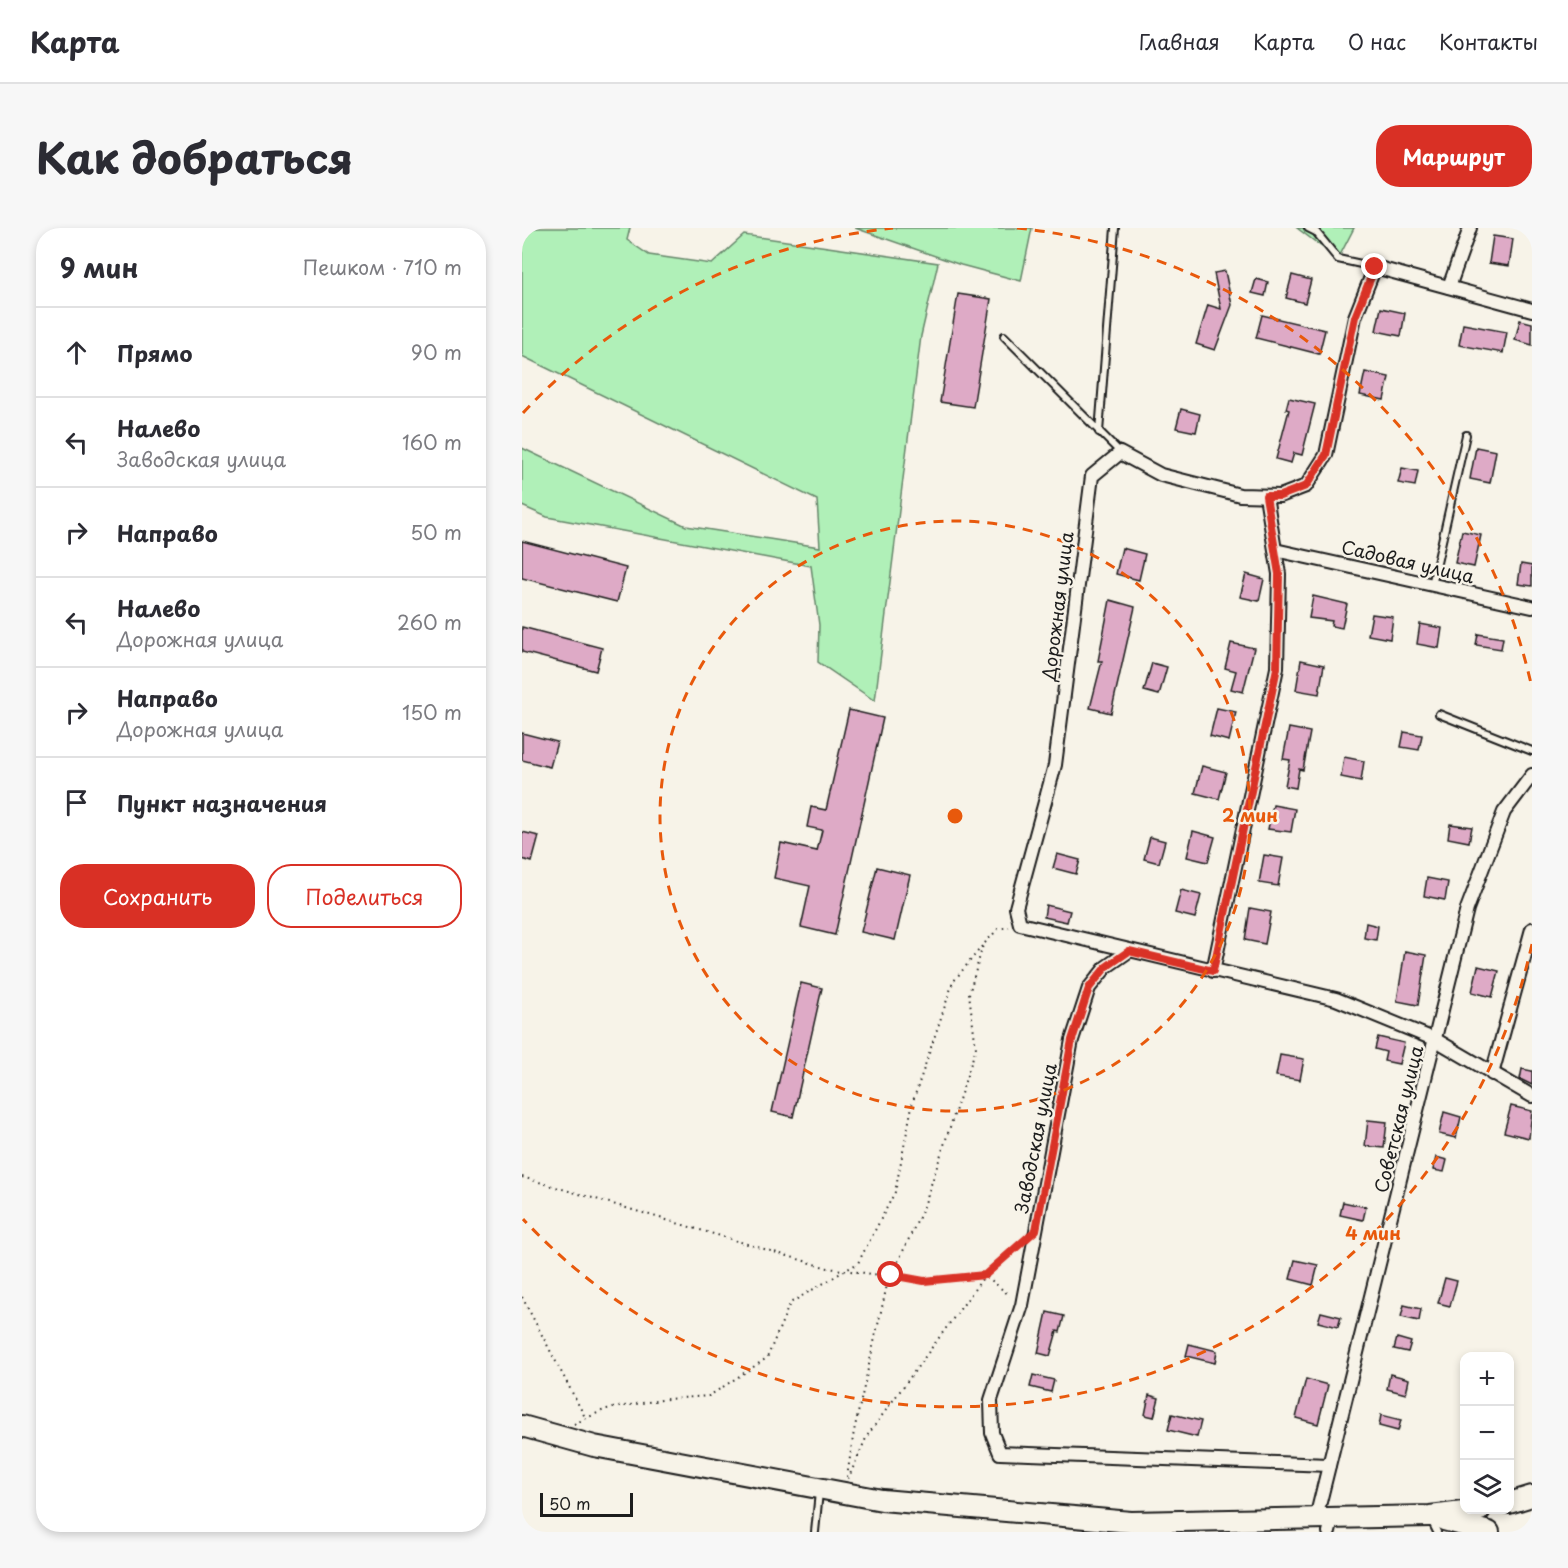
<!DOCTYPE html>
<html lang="ru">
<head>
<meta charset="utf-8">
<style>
  :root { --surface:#fff; --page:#f7f7f7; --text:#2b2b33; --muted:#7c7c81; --line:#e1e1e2; --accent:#d93025 }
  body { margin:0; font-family:"Playpen Sans",sans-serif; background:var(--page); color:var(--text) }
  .controls { position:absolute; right:18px; bottom:18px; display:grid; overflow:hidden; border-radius:12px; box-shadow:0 3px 9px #0003 }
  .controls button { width:54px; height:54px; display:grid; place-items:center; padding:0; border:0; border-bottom:2px solid var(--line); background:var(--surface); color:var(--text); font:30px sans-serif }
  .scale { position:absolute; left:18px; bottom:15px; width:93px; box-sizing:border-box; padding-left:6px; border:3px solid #1c1c1c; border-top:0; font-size:16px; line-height:21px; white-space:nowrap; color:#1c1c1c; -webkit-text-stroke:4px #f7f3e8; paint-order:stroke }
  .stop { position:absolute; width:18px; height:18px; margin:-14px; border:4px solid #d93025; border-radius:50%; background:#fff }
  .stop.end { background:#d93025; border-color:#fff; box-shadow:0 2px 6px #0008 }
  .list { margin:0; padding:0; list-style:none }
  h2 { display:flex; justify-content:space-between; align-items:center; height:78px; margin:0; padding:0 24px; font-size:26px }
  h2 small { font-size:20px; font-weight:400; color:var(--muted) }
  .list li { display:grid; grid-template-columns:39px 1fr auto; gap:18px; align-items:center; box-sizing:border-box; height:90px; padding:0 24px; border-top:2px solid var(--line) }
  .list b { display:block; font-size:22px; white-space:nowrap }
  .list p { margin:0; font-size:20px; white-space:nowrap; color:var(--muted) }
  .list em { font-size:20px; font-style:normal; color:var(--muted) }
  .actions { display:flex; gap:12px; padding:18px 24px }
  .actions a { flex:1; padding:14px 0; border:2px solid var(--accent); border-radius:24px; text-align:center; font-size:21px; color:var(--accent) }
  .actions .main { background:var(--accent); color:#fff }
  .icon { flex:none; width:33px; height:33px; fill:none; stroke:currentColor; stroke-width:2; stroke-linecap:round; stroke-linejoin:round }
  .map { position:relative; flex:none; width:1010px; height:1304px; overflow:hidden; border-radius:24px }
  header { display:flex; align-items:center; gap:36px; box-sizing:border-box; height:84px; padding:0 30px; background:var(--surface); border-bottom:2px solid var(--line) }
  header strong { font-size:28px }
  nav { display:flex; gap:33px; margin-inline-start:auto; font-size:21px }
  .intro { display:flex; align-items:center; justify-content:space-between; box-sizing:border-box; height:144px; padding:0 36px }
  h1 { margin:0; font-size:42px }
  .button { padding:15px 27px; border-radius:24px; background:var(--accent); color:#fff; font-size:21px; font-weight:700 }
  main { display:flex; gap:36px; padding:0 36px }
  aside { flex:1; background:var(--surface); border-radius:24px; box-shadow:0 3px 9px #0003 }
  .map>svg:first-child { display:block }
  .green { fill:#b0f0b8; stroke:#66866a; stroke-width:1.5 }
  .building { fill:#deaac6; stroke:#1c1c1c; stroke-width:1.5 }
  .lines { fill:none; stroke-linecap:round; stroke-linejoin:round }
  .service-casing { stroke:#1c1c1c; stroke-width:10 }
  .minor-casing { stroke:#1c1c1c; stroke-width:16 }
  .trunk-casing { stroke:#1c1c1c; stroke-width:24 }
  .path { stroke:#1c1c1c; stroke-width:2; stroke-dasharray:1.5 4.5; stroke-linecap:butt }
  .service { stroke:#f7f3e8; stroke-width:6 }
  .minor { stroke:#f7f3e8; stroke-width:12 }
  .trunk { stroke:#f7f3e8; stroke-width:20 }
  .route { stroke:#d93025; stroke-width:8 }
  .ring { fill:none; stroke:#e8590c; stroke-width:3; stroke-dasharray:10 8 }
  .labels { text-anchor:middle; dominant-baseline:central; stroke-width:5; stroke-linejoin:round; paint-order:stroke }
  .street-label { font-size:18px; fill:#1c1c1c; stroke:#f7f3e8 }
  .centre { fill:#e8590c; stroke:#f7f3e8; stroke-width:3 }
  .ring-label { font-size:18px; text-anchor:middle; font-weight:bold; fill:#e8590c; stroke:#f7f3e8; stroke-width:5; stroke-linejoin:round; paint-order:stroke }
</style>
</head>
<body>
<header>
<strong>Карта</strong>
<nav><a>Главная</a><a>Карта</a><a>О нас</a><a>Контакты</a></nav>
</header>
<div class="intro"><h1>Как добраться</h1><a class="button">Маршрут</a></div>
<main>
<aside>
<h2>9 мин<small>Пешком · 710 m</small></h2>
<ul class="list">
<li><svg class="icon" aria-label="ahead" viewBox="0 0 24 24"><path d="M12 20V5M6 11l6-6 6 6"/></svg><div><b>Прямо</b></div><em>90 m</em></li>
<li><svg class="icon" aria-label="left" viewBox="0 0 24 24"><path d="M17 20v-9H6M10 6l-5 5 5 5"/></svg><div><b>Налево</b><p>Заводская улица</p></div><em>160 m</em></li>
<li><svg class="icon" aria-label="right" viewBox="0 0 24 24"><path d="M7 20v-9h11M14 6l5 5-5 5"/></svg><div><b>Направо</b></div><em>50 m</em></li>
<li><svg class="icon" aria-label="left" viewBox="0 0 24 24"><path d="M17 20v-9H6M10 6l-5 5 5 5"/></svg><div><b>Налево</b><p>Дорожная улица</p></div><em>260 m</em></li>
<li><svg class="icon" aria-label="right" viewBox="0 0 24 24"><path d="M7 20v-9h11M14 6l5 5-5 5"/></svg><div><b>Направо</b><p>Дорожная улица</p></div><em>150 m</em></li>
<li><svg class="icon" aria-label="arrive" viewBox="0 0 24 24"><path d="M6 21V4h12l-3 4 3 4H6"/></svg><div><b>Пункт назначения</b></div></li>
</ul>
<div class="actions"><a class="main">Сохранить</a><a>Поделиться</a></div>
</aside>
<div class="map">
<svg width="1010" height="1304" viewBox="0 0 1010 1304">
  <rect width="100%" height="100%" fill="#f7f3e8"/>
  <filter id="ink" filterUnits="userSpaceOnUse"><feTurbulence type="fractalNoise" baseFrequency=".0167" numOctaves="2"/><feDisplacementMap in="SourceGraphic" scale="12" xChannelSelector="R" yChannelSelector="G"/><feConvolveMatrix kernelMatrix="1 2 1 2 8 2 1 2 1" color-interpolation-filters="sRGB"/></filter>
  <g filter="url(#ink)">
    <g class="green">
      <path d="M0 0H108L105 12 127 27 190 36 222 7 416 35 399 108 353 473 296 434 297 397 289 338 25 289 0 278V220L164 298 298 319 295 272 0 128Z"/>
      <path d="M333 0H510L499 53 439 37Z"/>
      <path d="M775 0H832L816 31Z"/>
    </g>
    <g class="building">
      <path d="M971 8 991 11 987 38 967 35Z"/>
      <path d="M703 43 710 77 693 122 674 116 686 77 699 81 692 45Z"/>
      <path d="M770 47 789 52 783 75 764 70Z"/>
      <path d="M734 51 746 54 743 68 730 65Z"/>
      <path d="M436 66 469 71 451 179 418 174Z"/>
      <path d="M859 80 883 85 879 108 854 103Z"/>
      <path d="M740 87 803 102 797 126 734 110Z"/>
      <path d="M998 92 1010 95V117L993 112Z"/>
      <path d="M941 96 985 104 981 125 937 117Z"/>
      <path d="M843 144 867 149 862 172 838 167Z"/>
      <path d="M767 170 793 176 780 227 772 225 769 235 754 231 767 182 764 181Z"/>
      <path d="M659 181 678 186 674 204 654 200Z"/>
      <path d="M954 219 974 223 968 255 948 251Z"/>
      <path d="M880 240 896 243 893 258 876 255Z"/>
      <path d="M940 303 959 307 952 339 933 335Z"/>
      <path d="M0 313 104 340 95 374 0 350Z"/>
      <path d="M600 320 623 326 617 352 594 346Z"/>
      <path d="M999 336 1010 338V358L996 356Z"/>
      <path d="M724 346 742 351 737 373 718 369Z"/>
      <path d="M791 368 825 376 820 400 809 398 810 393 787 390Z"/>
      <path d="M588 372 613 379 589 485 568 480 580 433H576Z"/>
      <path d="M850 386 871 389 868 411 846 407Z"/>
      <path d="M898 396 920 400 917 420 895 416Z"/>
      <path d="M0 399 80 420 74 443 0 424Z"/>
      <path d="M956 406 981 410 979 421 954 417Z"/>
      <path d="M709 415 732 420 721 464 709 461 714 443 703 440Z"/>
      <path d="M779 432 802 437 797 466 774 462Z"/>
      <path d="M630 435 645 439 637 467 622 463Z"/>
      <path d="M695 480 714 484 707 513 688 508Z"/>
      <path d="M327 482 361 490 313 707 279 699 288 658 252 650 259 615 295 623 300 602 285 599 289 579 304 582Z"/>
      <path d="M767 500 788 504 781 542 777 541 774 560 763 558 768 532 761 531Z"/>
      <path d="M882 504 900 507 897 522 879 519Z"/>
      <path d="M0 505 35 514 28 539 0 532Z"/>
      <path d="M822 529 842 533 839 553 819 549Z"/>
      <path d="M680 538 704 544 697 571 673 565Z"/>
      <path d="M751 577 773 581 769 604 746 601Z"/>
      <path d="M928 596 950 599 947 614 926 610Z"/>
      <path d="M671 603 693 609 686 634 665 629Z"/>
      <path d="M0 604 17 608 10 634 0 631Z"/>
      <path d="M628 609 643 613 637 635 622 631Z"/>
      <path d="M535 626 558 632 554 646 531 640Z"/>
      <path d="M742 627 761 630 756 658 737 655Z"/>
      <path d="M355 639 388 647 373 712 339 704Z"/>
      <path d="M905 650 926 654 923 672 902 668Z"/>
      <path d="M659 662 679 667 673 690 653 685Z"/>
      <path d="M524 677 548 683 545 694 522 689Z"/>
      <path d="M728 680 749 684 743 716 723 712Z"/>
      <path d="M844 695 856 698 854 712 842 710Z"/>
      <path d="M883 723 904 727 896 777 875 773Z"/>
      <path d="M956 738 977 743 970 769 950 764Z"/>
      <path d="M279 755 300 760 271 889 250 884Z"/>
      <path d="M856 809 882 815 877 836 862 833 864 824 853 821Z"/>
      <path d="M758 827 782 831 778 852 754 848Z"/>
      <path d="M1000 841 1010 843V857L998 851Z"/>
      <path d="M989 878 1010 883 1007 910 982 904Z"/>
      <path d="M922 884 939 889 934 910 917 906Z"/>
      <path d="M846 892 865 894 862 920 843 918Z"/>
      <path d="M914 929 925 932 922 944 911 942Z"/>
      <path d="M821 974 844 979 841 992 818 987Z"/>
      <path d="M773 1032 796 1037 791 1057 768 1051Z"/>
      <path d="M923 1050 935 1053 928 1078 916 1075Z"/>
      <path d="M882 1077 899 1081 897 1093 879 1089Z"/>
      <path d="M525 1084 542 1088 538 1104 535 1103 528 1128 516 1125Z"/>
      <path d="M799 1084 819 1089 816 1099 796 1094Z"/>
      <path d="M875 1110 889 1114 886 1124 872 1121Z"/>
      <path d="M667 1116 695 1123 693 1135 664 1128Z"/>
      <path d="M868 1146 887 1151 884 1166 865 1161Z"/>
      <path d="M511 1147 532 1152 529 1164 508 1159Z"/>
      <path d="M784 1151 806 1157 796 1196 774 1190Z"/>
      <path d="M627 1167 637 1170 632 1189 623 1187Z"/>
      <path d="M650 1186 679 1193 675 1209 646 1202Z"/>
      <path d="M859 1187 879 1192 876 1203 857 1198Z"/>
    </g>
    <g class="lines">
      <defs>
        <g id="service">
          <path d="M786 0 794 4 816 31 853 39"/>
          <path d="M482 108 598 224"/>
          <path d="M577 204 593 0"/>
          <path d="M910 357 944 207"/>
          <path d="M917 486 1010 523"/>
          <path d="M909 1292 915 1304"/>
          <path d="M293 1304 297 1264"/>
        </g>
        <g id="minor">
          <path d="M927 59 948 0"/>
          <path d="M1010 82 853 39 833 89 804 227 784 258 758 268 718 267 639 247 598 225 570 248 533 537 494 680 498 696 814 771 914 812 1010 868"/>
          <path d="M753 322 1010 379"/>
          <path d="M607 723 584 739 567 760 550 812 500 1077 469 1172 470 1205 478 1225 807 1237"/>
          <path d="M691 743 755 440 757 346 744 268"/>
          <path d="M970 846 1010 701"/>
          <path d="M794 1290 945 681 982 584 1010 547"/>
          <path d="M807 1304 811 1289"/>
        </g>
        <g id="trunk">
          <path d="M0 1198 72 1218 360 1272 609 1294 908 1288 958 1282"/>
          <path d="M987 1275 1010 1268"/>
          <path d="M922 1292 967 1304"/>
        </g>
      </defs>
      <use href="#service" class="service-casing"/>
      <use href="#minor" class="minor-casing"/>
      <use href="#trunk" class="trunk-casing"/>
      <g class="path">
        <path d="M0 949 306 1040 402 1053 463 1047 488 1068"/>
        <path d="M0 1069 64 1191"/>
        <path d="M52 1196 84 1181 145 1171 187 1168 245 1130 268 1075 336 1035 373 964 391 873 431 754 461 717"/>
        <path d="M325 1249 332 1203 365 1057 401 981 454 820 447 766 461 717 476 701 487 699"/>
        <path d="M326 1251 345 1208 463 1047 499 1015"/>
      </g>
      <use href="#service" class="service"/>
      <use href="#minor" class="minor"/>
      <use href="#trunk" class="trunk"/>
    </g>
  </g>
  <g class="lines" filter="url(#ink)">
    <path class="route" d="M369 1047 402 1053 463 1047 514 1002 550 812 567 760 584 739 607 723 691 743 755 440 757 346 744 268H758L784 258 804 227 833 89 853 39"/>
  </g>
  <g class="ring">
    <circle cx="433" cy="588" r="295"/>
    <path d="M1010 716A591 591 0 0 1 1 991M1 185A591 591 0 0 1 371 0M495 0A591 591 0 0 1 1010 460"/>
  </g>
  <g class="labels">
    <g class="street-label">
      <text transform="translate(886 333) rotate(13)">Садовая улица</text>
      <text transform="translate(535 378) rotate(-83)">Дорожная улица</text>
      <text transform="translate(876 891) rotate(-76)">Советская улица</text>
      <text transform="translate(513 910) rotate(-79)">Заводская улица</text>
    </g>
  </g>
  <circle cx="433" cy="588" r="9" class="centre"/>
  <g class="ring-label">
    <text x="728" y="594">2 мин</text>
    <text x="851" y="1012">4 мин</text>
  </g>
</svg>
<div class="controls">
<button>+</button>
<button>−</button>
<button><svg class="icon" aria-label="layers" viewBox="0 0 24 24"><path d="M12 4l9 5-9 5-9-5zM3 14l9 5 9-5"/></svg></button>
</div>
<div class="scale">50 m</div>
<div class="stop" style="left:369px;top:1047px"></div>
<div class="stop end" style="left:853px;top:39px"></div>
</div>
</main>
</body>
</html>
